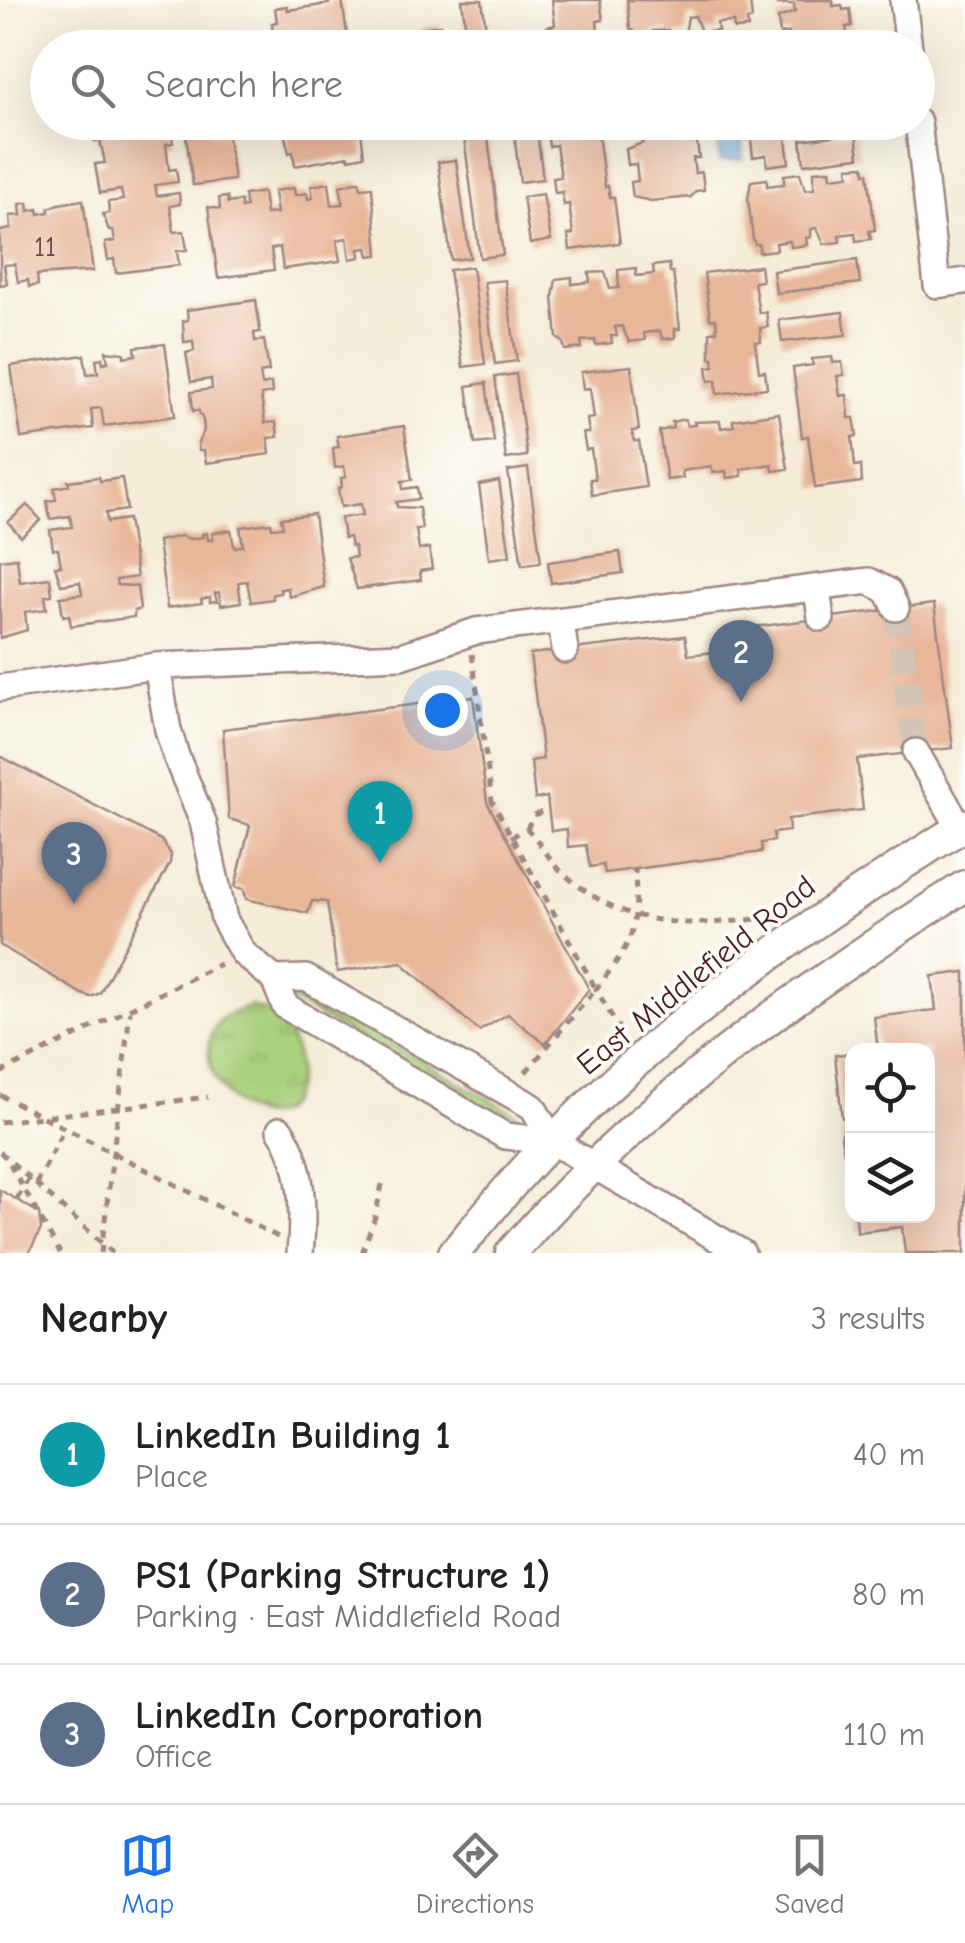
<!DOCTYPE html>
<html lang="en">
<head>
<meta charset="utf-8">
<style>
  :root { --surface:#fff; --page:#f2f2f2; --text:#222; --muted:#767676; --line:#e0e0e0; --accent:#1a73e8 }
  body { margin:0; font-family:"Comic Neue",sans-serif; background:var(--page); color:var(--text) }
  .controls { position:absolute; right:30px; bottom:30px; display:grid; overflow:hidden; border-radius:20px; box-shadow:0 10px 40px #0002 }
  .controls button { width:90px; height:90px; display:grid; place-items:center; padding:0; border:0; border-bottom:2px solid var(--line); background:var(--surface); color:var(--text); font:50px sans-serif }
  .you { position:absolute; left:442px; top:710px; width:35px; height:35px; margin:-25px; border:8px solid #fff; border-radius:50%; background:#1a73e8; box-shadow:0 0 0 15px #1a73e833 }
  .badge { display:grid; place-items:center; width:65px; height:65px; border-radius:50%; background:var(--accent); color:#fff; font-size:32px; font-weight:700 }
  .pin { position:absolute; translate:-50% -82px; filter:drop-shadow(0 2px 5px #0008) }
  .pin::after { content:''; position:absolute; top:52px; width:35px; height:30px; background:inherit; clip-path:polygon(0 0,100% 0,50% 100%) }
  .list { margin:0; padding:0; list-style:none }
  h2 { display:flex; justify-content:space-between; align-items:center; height:130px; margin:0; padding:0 40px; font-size:42px }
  h2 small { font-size:32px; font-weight:400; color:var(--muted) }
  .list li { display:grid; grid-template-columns:65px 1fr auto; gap:30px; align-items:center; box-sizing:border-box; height:140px; padding:0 40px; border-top:2px solid var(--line) }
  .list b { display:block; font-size:38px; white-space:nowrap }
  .list p { margin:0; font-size:32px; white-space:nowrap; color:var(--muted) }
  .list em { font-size:32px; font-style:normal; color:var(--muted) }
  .icon { flex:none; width:55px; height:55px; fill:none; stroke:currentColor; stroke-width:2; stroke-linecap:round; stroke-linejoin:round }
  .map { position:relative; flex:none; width:965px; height:1253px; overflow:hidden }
  .search { position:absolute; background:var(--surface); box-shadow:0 10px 40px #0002; left:30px; right:30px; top:30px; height:110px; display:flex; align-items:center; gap:25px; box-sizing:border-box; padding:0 35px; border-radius:55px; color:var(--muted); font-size:38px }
  .sheet { height:550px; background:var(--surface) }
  nav { display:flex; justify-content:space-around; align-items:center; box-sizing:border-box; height:140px; border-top:2px solid var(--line); background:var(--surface); font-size:28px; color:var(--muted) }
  nav a { display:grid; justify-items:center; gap:5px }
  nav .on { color:var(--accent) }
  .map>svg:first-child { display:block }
  .grass { fill:url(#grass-tufts); stroke:#7a7853; stroke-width:2.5 }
  .water { fill:#67a8da; stroke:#586482; stroke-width:2.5 }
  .building { fill:#e8b699 }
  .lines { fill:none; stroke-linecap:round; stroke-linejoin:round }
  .minor-tunnel { stroke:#d3c4b5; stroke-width:25; stroke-dasharray:25 12; stroke-linecap:butt }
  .minor-casing { stroke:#a08682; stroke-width:30 }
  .major-casing { stroke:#a08682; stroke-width:35 }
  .path { stroke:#a08682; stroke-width:5; stroke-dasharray:8 8; stroke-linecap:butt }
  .minor { stroke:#fff; stroke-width:25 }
  .major { stroke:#fff; stroke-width:30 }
  .labels { text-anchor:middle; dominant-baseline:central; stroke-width:8; stroke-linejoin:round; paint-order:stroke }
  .number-label { font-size:28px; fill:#724546 }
  .street-label { font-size:32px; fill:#4a1f2b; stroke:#fdfcf7 }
</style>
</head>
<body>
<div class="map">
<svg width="965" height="1253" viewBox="0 0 965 1253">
  <defs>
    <pattern id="grass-tufts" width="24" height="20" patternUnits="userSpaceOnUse" patternTransform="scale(2.5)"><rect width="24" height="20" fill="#a9d07b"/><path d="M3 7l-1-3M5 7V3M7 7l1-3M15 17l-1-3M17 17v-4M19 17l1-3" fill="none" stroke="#93b26a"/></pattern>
  </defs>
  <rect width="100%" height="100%" fill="#fdfcf7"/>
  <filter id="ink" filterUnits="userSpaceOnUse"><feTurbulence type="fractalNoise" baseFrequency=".01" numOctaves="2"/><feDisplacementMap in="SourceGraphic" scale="20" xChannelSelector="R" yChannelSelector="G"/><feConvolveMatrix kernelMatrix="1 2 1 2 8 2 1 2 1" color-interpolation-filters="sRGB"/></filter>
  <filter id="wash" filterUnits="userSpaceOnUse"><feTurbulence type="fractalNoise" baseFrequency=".0048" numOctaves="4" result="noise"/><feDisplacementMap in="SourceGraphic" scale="40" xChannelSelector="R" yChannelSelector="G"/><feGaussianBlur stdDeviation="2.25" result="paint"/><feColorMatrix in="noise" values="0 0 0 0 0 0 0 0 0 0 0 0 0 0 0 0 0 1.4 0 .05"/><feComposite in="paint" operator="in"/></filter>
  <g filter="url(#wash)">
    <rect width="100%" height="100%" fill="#f5edd8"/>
    <g class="grass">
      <path d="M295 990 518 1115 509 1126 290 999 289 992Z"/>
      <path d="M251 1006 281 1017C294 1043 303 1062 294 1091 272 1160 173 1068 222 1019 229 1013 242 1010 251 1006Z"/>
    </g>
    <path class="water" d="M715 123H740L741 131 747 136 742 144 743 159 720 161Z"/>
    <g id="blocks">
      <g class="building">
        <path d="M329 0H342L349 48H284L280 35 273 36 272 23 277 22 275 8 287 6 288 10 329 4Z"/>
        <path d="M462 0H482L487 36 467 39Z"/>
        <path d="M552 0H600L603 20 597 21 598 34 593 35 594 48H544L543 41 549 40 547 27 555 25Z"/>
        <path d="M627 0H750L752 19 747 20 748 28 734 29 733 22 717 23 718 31 701 32 695 16 688 17 685 34 669 36 668 30 653 31 654 38 637 41 636 33 630 28Z"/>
        <path d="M776 0H833V6L842 5 843 10 850 9 852 26 846 27 848 41 855 40 856 48H791L789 33 780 34 778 18 795 12 794 4H777Z"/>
        <path d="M440 25 443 48H423L420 28Z"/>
        <path d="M97 122H170L173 143 166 144 169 170 176 169 178 182 155 185 157 196 179 193 180 204 170 206 174 232 184 231 187 250 177 251 179 265 116 273 114 259 108 260 105 243 115 241 113 230 109 231 103 214 109 213 108 202 123 200 121 190 100 193 95 164 105 163 100 140 95 141 94 133H98Z"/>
        <path d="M184 122H215L210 133 227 131 234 180 193 185Z"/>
        <path d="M293 122H360L364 156 349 159V156L295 166 293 152 289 153 284 133 294 132Z"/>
        <path d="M462 122H486L503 255 480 258Z"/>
        <path d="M623 122H688L689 130 680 131 681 138 689 137 690 142H697L699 158H693L695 173 702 172 704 190 696 191 691 197 651 201 633 197 631 182 638 181 636 164 628 165 626 149 643 143 642 135H624Z"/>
        <path d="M749 122H784L789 163 767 166 766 155 753 157Z"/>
        <path d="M597 126 605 187 608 186 610 197H614L620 243 570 250 568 235 573 234 569 204 564 205 562 192 555 193 553 178 561 177 556 145 549 146 547 133Z"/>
        <path d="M537 131 543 179 520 182 514 133Z"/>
        <path d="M856 133 859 157 804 164 801 140Z"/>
        <path d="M456 160 470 258 451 260 438 162Z"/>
        <path d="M864 166 865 173H868L875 230 869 231 871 239 856 241 855 233 839 235 840 242 824 244 817 228 811 229V237L806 238 807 245 791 247 790 241 776 243 777 250 759 252V244H755L753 239 748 199 751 181 767 179V186L784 184V175L800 173 805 190 814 189V171L830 170 831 177 849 175 848 167Z"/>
        <path d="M359 181 361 188 372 187 378 255 369 256 367 248 359 249 360 257 350 259 347 238 337 240 340 261 283 269 280 247 271 249 274 270 218 278 208 207 220 209 219 198 227 197 228 203 241 201V208L246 207 244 195 263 192 266 214 277 213 274 191 294 188 295 195 307 193 308 199 313 198 311 186 329 183 332 205 343 204 340 186Z"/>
        <path d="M543 194 551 240 530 244 523 197Z"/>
        <path d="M83 200 93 271 37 275 38 285 29 287 28 280 18 282 15 264 4 265 7 284 0 285V231L11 229 10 216 21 215 20 204 28 203 29 211 38 209 39 214 49 212V208L59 204Z"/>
        <path d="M857 260 860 283 776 293 773 271Z"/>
        <path d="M669 264 670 272H673L680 329H675V338L662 339 660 331 644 333 645 340 629 342 622 326 615 327 617 336H611L612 343 596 345 595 340 581 341 582 348 565 350 563 342 557 338 553 297 556 279 572 277V284L590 282 589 273 605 272 610 289 619 288 618 270 636 268V276L654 274 653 266Z"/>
        <path d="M760 266 762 281 754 282 759 313 766 312 768 327 760 328 761 342H755L759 372 765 371 767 388 717 394 716 380 709 381 707 367 714 366 713 358H710V332L717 331 716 319H710L704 273Z"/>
        <path d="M472 267 485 364 463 367 449 270Z"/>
        <path d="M505 280 517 361 495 364 484 282Z"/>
        <path d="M256 300 260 332 254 333 255 341 264 340 269 371 260 373 262 385 271 383 272 393 261 395 265 423 276 422 278 437 268 438 270 454 206 463 204 451H199L198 443 204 430 203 420 198 410 193 411 191 392 212 389 211 379 191 382 186 353 194 351 193 341 184 342 183 321 188 320 187 310Z"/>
        <path d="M843 312 846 335 782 342 779 320Z"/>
        <path d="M165 344 175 416 104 426 101 408 91 409 93 428 21 438 11 366 84 355 87 374 98 373 96 359 102 358 103 363 108 362 106 351 124 353V357L136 355 135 347Z"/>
        <path d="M832 357 833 363 842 362 844 375 837 376 840 396 847 395 849 418H854L857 436 852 437 855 466 861 465 862 482 815 488 808 436 802 437 793 368 813 365 812 359Z"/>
        <path d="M631 366 639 430 632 431 634 441H639L646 487 592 495 590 479H595L591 449 586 450 583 433H589L587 419 594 418 590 388 583 389 581 372Z"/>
        <path d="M516 374 527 456 506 459 495 377Z"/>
        <path d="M486 383 494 442 475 444 467 386Z"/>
        <path d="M779 413 788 469 773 471 772 464 741 469 742 476 727 478 726 471 713 473 711 466 682 471 683 478 667 480 659 431 673 428 672 422 685 419 687 426 695 425 694 422 720 421 721 428 734 426 733 420Z"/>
        <path d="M404 426 412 480 402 481 403 489 417 487 419 499 396 502 397 507 419 508 422 529H416L419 550 429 548 432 569 420 571 421 580 357 589 347 558 356 557 354 546H351L349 537 344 538 341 518 363 515 361 504 341 507 338 488 342 487 341 478 346 477 344 466 335 468 333 448 339 447 337 436Z"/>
        <path d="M528 468 541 562 522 565 508 471Z"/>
        <path d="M99 477 100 481 122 478 127 510 106 513 107 522 128 519 137 577 116 580 117 585 137 586 140 609 134 611V617L71 626 69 615 63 616 60 597 82 594 80 582 61 585 55 566H61L58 549H53L50 530 72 527 70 516 50 519 47 501 56 500 54 488 69 485 68 481Z"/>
        <path d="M499 481 510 556 489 559 479 485Z"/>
        <path d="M27 505 41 520 21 537 8 522Z"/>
        <path d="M314 514 324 587 289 597 288 588 280 589 281 593 273 594V599L251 602 247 581 238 582 241 602 221 605 219 592 215 593 217 601 210 602V597L201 599 202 603 167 608 158 541 181 536 190 539 203 537 202 534 207 533 208 540H213L212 533 231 530 234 547 243 546 240 527 271 523 272 528 283 527 281 518Z"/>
        <path d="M620 552 623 573 551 583 548 562Z"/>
        <path d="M17 558 20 582 50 578 52 595 45 596 47 609 25 612 27 630 0 638V560Z"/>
        <path d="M934 604 953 748 857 759 863 810 788 819 789 831 773 833 774 841 761 843 762 852 605 873 603 865 590 867 586 845 568 847 567 829 551 831 547 797 535 799 531 761 543 759 530 654 685 636 688 655 724 651 723 631Z"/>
        <path d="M473 697 487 802 589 989 545 1044 508 1014 479 1031 401 962 337 972 327 902 312 901 308 913 246 899 244 889 235 887 250 825 229 819 223 729Z"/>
        <path d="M0 756 161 840 171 854 170 863 100 993 91 997 82 994 0 945Z"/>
        <path d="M965 972V1253H905L902 1227 857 1232 856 1216H928V1050H878L874 1017 936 1010 932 976Z"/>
        <path d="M852 1053V1117L842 1118 835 1055Z"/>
        <path d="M852 1118V1163L844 1153 841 1137 844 1128Z"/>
        <path d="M0 1190 39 1213 41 1229 29 1253H0Z"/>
      </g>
    </g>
  </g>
  <g filter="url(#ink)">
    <use href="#blocks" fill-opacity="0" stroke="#a08682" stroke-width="2.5"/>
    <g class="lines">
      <path class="minor-tunnel" d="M896 608 916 752"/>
      <defs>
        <g id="minor">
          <path d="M903 0 909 48"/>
          <path d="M918 122 937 285 965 281"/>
          <path d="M817 590 821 618"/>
          <path d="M561 622 565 650"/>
          <path d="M157 666 168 730 176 756 203 822 224 919 243 953 274 979 285 1006 505 1136 552 1141 742 1253"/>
          <path d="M0 688 157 666 401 656 476 631 869 581 888 591 896 608"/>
          <path d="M916 752 960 828"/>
          <path d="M274 979 306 978 533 1107 552 1141"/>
          <path d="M280 1130C304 1165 304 1212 300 1253"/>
        </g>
        <g id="major">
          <path d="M454 1253C485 1216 515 1178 549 1144 673 1018 815 918 965 825"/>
          <path d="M511 1253C639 1105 800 990 965 886"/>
        </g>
      </defs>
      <use href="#minor" class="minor-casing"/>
      <use href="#major" class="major-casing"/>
      <g class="path">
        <path d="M472 654 492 801 596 989 525 1073"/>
        <path d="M527 829 533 815 549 810"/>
        <path d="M511 837 527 829C540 841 548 859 561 871 621 928 686 928 763 918"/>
        <path d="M621 1032 596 989C634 940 638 932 635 869"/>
        <path d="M0 1073 220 964"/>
        <path d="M0 1095 280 1238"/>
        <path d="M0 1122 208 1097"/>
        <path d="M0 1152 113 1253"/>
        <path d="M10 1164 60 1253"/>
        <path d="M36 1184 64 1129"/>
        <path d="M17 1199 29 1178"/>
        <path d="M101 1253 130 1011"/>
        <path d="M362 1253 375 1217 383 1180"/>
      </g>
      <use href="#minor" class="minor"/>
      <use href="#major" class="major"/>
    </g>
  </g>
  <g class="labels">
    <g class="number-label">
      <text x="45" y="247">11</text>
    </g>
    <g class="street-label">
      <text transform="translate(696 975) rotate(-39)">East Middlefield Road</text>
    </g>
  </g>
</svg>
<div class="controls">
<button><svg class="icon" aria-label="locate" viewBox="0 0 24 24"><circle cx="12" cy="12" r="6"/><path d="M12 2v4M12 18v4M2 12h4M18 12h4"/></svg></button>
<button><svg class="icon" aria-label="layers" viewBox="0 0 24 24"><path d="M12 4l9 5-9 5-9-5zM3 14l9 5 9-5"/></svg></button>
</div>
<div class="you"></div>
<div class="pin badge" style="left:380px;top:863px;background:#0f9aa8">1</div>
<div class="pin badge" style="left:741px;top:702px;background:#5c6f8a">2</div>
<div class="pin badge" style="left:74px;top:904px;background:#5c6f8a">3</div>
<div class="search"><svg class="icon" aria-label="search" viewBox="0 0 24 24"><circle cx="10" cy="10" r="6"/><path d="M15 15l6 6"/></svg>Search here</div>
</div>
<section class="sheet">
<h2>Nearby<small>3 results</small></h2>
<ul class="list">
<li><span class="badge" style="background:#0f9aa8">1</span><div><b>LinkedIn Building 1</b><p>Place</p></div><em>40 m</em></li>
<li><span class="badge" style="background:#5c6f8a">2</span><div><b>PS1 (Parking Structure 1)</b><p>Parking · East Middlefield Road</p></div><em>80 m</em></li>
<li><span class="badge" style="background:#5c6f8a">3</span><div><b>LinkedIn Corporation</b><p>Office</p></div><em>110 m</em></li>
</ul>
</section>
<nav>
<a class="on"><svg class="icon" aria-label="map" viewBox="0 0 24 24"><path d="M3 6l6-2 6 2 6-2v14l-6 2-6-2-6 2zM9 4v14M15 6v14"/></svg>Map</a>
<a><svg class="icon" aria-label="directions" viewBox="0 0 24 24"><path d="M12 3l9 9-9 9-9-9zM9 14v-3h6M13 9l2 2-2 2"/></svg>Directions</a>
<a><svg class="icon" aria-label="saved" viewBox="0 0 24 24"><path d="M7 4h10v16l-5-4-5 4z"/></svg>Saved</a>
</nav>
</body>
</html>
